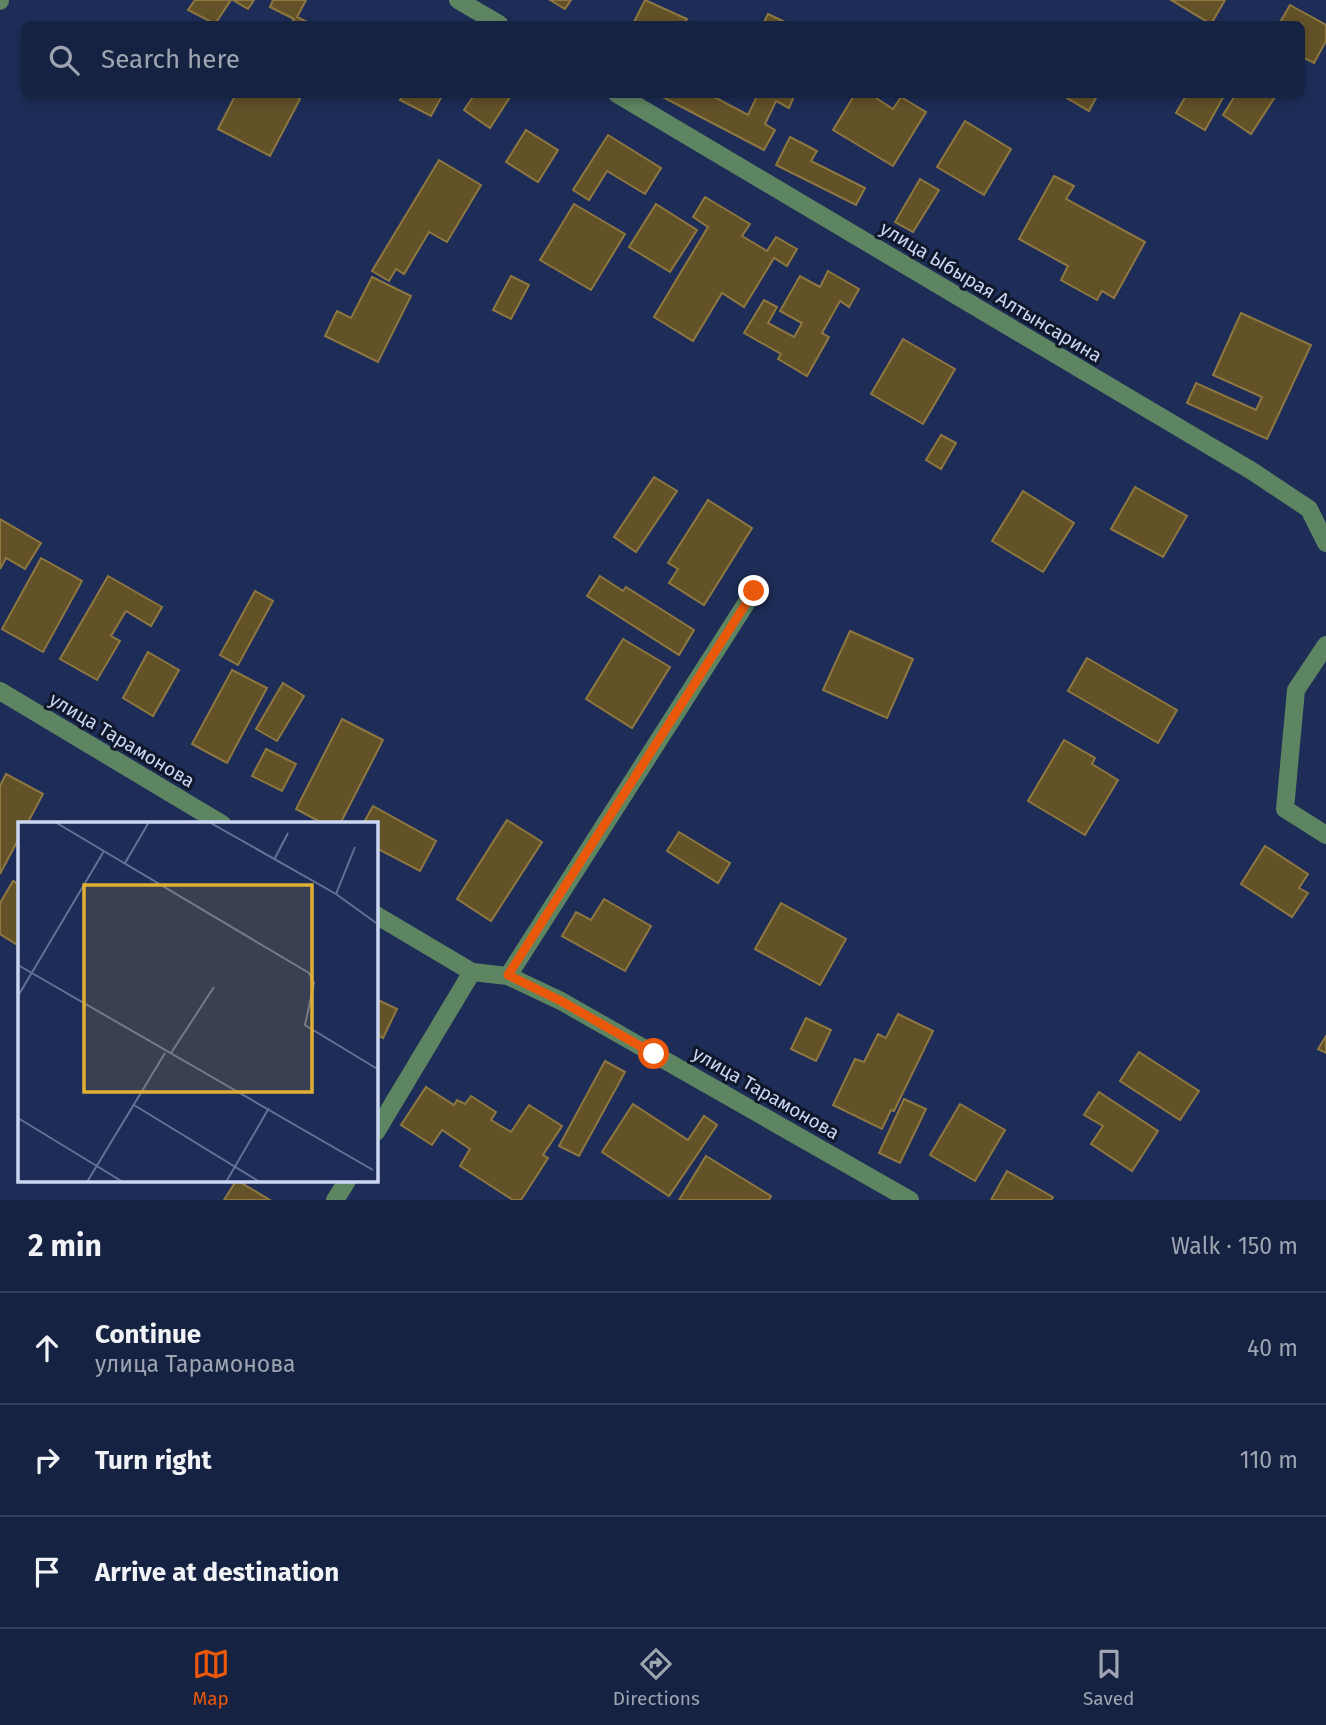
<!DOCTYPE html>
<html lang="en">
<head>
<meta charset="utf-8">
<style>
  :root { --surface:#162241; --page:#1f2a48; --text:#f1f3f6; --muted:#9ea4b1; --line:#353f5a; --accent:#ea580c }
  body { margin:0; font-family:"Fira Sans",sans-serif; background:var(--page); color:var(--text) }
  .stop { position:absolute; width:21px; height:21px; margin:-16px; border:5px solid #ea580c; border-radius:50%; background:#fff }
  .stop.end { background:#ea580c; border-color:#fff; box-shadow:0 2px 7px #0008 }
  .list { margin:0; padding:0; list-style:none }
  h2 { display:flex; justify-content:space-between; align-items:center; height:91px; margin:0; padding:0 28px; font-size:30px }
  h2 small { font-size:23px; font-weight:400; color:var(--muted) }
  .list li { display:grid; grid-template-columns:46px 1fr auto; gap:21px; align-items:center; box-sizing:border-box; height:112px; padding:0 28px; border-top:2px solid var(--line) }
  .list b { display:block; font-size:26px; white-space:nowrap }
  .list p { margin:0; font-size:23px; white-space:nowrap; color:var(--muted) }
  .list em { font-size:23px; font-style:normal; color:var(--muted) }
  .icon { flex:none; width:38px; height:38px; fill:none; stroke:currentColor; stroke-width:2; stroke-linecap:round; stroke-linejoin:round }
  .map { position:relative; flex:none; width:1326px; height:1200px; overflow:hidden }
  .search { position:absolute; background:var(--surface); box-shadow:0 4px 10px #0003; left:21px; right:21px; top:21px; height:77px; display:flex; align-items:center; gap:18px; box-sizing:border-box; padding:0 24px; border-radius:10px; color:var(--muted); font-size:26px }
  .sheet { height:427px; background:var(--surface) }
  nav { display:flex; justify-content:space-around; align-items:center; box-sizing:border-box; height:98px; border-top:2px solid var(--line); background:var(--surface); font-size:19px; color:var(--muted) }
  nav a { display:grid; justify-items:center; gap:4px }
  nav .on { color:var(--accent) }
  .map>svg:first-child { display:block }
  .building { fill:#635128; stroke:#8e7740; stroke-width:2 }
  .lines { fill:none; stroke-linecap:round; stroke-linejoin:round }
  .minor { stroke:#5e8561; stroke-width:18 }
  .route { stroke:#ea580c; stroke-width:9 }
  .labels { text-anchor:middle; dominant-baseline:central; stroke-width:6; stroke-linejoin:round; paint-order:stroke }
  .street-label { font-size:19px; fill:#cbd7f2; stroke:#10172a }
  .inset-road { fill:none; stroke:#637195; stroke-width:2 }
  .view { fill:#e0b034; fill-opacity:0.15; stroke:#e0b034; stroke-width:3.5 }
  .inset-edge { fill:none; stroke:#cbd7f2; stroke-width:3.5 }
</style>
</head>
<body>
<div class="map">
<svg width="1326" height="1200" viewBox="0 0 1326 1200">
  <rect width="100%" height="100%" fill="#1d2d57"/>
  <g class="building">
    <path d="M195 0H231L215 24 188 10Z"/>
    <path d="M233 0H254L248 9Z"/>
    <path d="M273 0H306L297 17 311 24H291L294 19 270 7Z"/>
    <path d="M550 0H571L565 9Z"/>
    <path d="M645 0 687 19 684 24H633Z"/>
    <path d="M1171 0H1225L1211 24Z"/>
    <path d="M1290 5 1326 25V41L1314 63 1302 57V24H1279Z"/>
    <path d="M768 14 789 24H763Z"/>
    <path d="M236 94H292L300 99 270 156 218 129Z"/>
    <path d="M404 94H443L431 116 400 100Z"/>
    <path d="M475 94H512L490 128 464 110Z"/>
    <path d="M657 94H716L714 97 748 115 758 94H795L789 108 776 101 765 124 775 130 764 150Z"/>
    <path d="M855 94H870L893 109 901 97 926 112 893 166 833 130Z"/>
    <path d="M1069 94H1098L1089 111 1067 98Z"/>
    <path d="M1187 94H1225L1205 130 1176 113Z"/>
    <path d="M1236 94H1277L1251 134 1223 115Z"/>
    <path d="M965 121 1011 149 984 195 937 167Z"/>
    <path d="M526 130 558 150 538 182 506 162Z"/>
    <path d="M608 135 661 168 645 194 607 171 589 200 573 190Z"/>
    <path d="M790 137 817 151 811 161 865 188 856 205 776 165Z"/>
    <path d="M439 160 481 185 447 242 429 232 404 274 396 269 389 281 372 271Z"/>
    <path d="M1054 176 1074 186 1066 199 1145 242 1114 298 1102 291 1097 300 1061 280 1068 266 1019 239Z"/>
    <path d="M920 179 939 190 913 232 895 222Z"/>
    <path d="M705 197 750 224 742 236 767 251 776 237 797 249 787 266 774 258 744 307 722 293 693 341 654 317 708 227 693 217Z"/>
    <path d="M574 204 625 234 591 290 540 260Z"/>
    <path d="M656 204 697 230 670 272 629 247Z"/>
    <path d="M828 271 859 289 849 307 840 301 822 333 829 337 807 376 778 359 781 354 744 333 764 300 777 307 768 323 794 337 802 323 780 311 800 276 820 287Z"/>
    <path d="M511 276 529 285 511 319 493 310Z"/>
    <path d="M372 277 411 296 378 362 325 336 337 311 351 318Z"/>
    <path d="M1241 313 1311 345 1267 439 1187 403 1196 383 1256 410 1262 397 1213 375Z"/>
    <path d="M903 339 955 369 923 424 871 394Z"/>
    <path d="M941 435 956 443 941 469 926 460Z"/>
    <path d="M654 477 677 491 636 552 614 537Z"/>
    <path d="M1135 487 1187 516 1163 557 1111 529Z"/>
    <path d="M1023 491 1074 523 1043 572 992 541Z"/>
    <path d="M708 500 752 528 704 605 669 583 678 569 668 563Z"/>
    <path d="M0 519 41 543 25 569 6 558 0 569Z"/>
    <path d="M41 558 82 581 43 652 2 629Z"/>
    <path d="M108 576 162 607 151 626 126 611 111 636 120 641 97 680 60 659Z"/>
    <path d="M600 576 623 591 626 587 694 630 679 655 587 596Z"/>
    <path d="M255 591 273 601 238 665 220 655Z"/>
    <path d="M850 631 913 659 887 718 823 690Z"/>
    <path d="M623 639 670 667 632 728 586 699Z"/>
    <path d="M148 652 179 670 153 716 123 698Z"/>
    <path d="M1087 658 1177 710 1158 743 1068 691Z"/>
    <path d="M232 670 267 688 227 763 192 744Z"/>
    <path d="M283 683 304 696 277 741 256 729Z"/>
    <path d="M342 719 383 740 340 824H324L296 809Z"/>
    <path d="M1064 740 1095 758 1092 764 1118 780 1085 835 1028 801Z"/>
    <path d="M266 749 296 764 282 791 252 776Z"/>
    <path d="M6 774 43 794 27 824H19V838L0 874V786Z"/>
    <path d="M373 806 436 841 420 871 376 848V824H363Z"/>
    <path d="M507 820 542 842 491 921 457 899Z"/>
    <path d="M679 832 730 863 718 883 667 851Z"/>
    <path d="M1265 846 1308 874 1299 888 1308 893 1292 917 1241 884Z"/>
    <path d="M13 881 19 884V946L0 934V903Z"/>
    <path d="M604 899 651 926 625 971 562 936 576 912 591 920Z"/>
    <path d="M781 903 846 939 820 985 755 949Z"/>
    <path d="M376 999 397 1009 383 1038 376 1034Z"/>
    <path d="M898 1014 933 1031 894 1111 891 1110 882 1129 833 1105 855 1059 864 1062 878 1034 886 1038Z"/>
    <path d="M806 1018 831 1030 816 1061 791 1049Z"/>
    <path d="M1326 1036V1053L1318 1049Z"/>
    <path d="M1139 1052 1199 1091 1180 1120 1120 1081Z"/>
    <path d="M605 1061 625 1072 579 1156 559 1146Z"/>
    <path d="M426 1087 454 1105 457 1100 465 1104 471 1096 496 1112 491 1120 511 1132 529 1105 562 1126 543 1155 548 1158 521 1200H513L460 1166 470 1149 442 1130 432 1145 401 1125Z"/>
    <path d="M1099 1092 1158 1131 1132 1171 1091 1144 1103 1126 1084 1115Z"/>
    <path d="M904 1099 926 1109 900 1163 879 1153Z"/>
    <path d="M633 1104 688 1140 704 1116 717 1125 669 1196 602 1152Z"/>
    <path d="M960 1104 1005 1130 975 1181 930 1155Z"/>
    <path d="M706 1156 771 1196 769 1200H679Z"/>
    <path d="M1007 1171 1053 1197 1051 1200H991Z"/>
    <path d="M236 1181H238L270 1200H224Z"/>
  </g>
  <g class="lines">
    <g class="minor">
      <path d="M458 0 499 24"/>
      <path d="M0 1V0"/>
      <path d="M617 94 1252 471 1309 509 1326 543"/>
      <path d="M1326 645 1296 690 1285 809 1326 835"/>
      <path d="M0 691 222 824"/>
      <path d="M376 915 472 972 508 976 561 1001 910 1200"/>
      <path d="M508 976 754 591"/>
      <path d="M376 1132 472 972"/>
      <path d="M335 1200 347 1181"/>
    </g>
  </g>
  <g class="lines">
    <path class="route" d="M654 1054 561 1001 508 975 754 591"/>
  </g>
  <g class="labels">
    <g class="street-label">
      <text transform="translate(991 292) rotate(31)">улица Ыбырая Алтынсарина</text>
      <text transform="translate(122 740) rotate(31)">улица Тарамонова</text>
      <text transform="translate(766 1093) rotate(30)">улица Тарамонова</text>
    </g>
  </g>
  <g transform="translate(18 822)">
    <rect width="360" height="360" fill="#1d2d57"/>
    <path class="inset-road" d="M37 0 291 151 296 161 287 203 361 248M191 0 318 72 361 103M256 38 270 11M107 41 131 0M318 72 337 25M0 143 355 348M0 174 86 29M153 231 196 165M116 283 242 360M0 296 105 360M69 360 147 231M208 360 251 286"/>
    <path class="view" d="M66 63H294V270H66Z"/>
    <rect width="360" height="360" class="inset-edge"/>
  </g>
</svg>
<div class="stop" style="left:654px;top:1054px"></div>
<div class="stop end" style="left:754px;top:591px"></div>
<div class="search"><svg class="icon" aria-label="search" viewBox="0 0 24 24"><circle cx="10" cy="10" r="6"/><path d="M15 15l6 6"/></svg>Search here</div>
</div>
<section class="sheet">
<h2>2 min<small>Walk · 150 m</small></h2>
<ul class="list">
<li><svg class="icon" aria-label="ahead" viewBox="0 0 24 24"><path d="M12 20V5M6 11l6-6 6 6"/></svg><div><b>Continue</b><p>улица Тарамонова</p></div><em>40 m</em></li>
<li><svg class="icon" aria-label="right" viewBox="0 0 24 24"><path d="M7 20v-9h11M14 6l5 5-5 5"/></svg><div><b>Turn right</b></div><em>110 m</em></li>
<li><svg class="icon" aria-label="arrive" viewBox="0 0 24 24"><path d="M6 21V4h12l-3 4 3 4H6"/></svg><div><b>Arrive at destination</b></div></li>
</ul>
</section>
<nav>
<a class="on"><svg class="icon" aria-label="map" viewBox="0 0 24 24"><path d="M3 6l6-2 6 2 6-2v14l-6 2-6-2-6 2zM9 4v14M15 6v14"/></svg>Map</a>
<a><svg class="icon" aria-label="directions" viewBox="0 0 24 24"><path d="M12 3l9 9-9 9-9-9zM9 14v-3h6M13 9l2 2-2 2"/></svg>Directions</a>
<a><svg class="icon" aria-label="saved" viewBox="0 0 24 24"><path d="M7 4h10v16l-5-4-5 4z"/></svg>Saved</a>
</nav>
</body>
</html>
